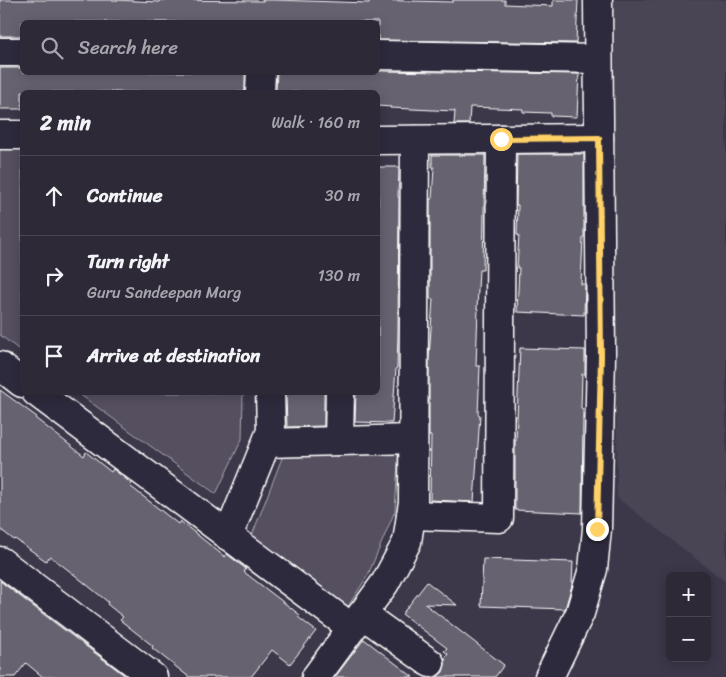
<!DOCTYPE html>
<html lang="en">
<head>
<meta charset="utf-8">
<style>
  :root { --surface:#2d2937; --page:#393542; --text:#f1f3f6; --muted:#a7a6ad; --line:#484552 }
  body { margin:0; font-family:Sriracha,sans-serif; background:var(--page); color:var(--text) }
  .controls { position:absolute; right:15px; bottom:15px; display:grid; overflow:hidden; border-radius:8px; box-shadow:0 2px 12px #0003 }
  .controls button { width:45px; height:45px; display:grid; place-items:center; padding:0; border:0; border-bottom:1px solid var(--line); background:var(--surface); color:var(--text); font:25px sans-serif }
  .stop { position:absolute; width:15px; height:15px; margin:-11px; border:4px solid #ffd166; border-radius:50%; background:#fff }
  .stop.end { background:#ffd166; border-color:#fff; box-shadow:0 1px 5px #0008 }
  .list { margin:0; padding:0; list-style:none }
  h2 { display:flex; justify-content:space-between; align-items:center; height:65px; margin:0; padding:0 20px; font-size:21px }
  h2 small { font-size:16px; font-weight:400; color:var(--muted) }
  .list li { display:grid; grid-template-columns:32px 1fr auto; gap:15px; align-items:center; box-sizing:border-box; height:80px; padding:0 20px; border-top:1px solid var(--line) }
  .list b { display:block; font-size:19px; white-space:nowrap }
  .list p { margin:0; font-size:16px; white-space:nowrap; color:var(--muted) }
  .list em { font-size:16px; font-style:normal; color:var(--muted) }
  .icon { flex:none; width:28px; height:28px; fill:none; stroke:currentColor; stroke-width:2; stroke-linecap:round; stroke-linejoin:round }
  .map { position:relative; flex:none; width:726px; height:677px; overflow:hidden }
  .search { position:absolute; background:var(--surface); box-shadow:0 2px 12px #0003; left:20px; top:20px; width:360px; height:55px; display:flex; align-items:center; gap:12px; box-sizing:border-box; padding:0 18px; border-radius:8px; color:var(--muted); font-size:19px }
  .panel { position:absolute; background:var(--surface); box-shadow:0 2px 12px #0003; left:20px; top:90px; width:360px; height:305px; border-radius:8px }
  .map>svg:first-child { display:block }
  .built { fill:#494455 }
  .green { fill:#555060; stroke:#aaa8b0 }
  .building { fill:#666270; stroke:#fff }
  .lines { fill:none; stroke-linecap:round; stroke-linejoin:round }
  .minor-casing { stroke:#fff; stroke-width:31 }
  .minor { stroke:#2f2a3d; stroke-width:28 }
  .route { stroke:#ffd166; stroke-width:6 }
</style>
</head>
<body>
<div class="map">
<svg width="726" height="677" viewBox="0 0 726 677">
  <rect width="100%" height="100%" fill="#3c3749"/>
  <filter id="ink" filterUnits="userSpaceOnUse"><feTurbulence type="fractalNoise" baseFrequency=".02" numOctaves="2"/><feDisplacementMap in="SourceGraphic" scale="10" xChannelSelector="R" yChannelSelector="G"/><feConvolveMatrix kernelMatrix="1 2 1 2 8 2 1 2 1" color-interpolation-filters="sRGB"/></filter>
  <g filter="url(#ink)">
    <path class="built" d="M614 0H726V582L617 498Z"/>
    <g class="green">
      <path d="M0 149H22V352L0 335Z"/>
      <path d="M78 393H243L242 439 216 494Z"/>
      <path d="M287 445H399L395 511 368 575 345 611 251 538Z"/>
    </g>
    <g class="building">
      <path d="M0 0H115L159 2 160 0 263 1V0H275L369 3V0L453 2V0H505V4L553 6V0H578L576 43 378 40V22H22V36H0Z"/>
      <path d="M0 68H22V72H245V92H22V109H0Z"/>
      <path d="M378 71 579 74 577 117 551 116V113L523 112V109L470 107 469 124H454L455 111 390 108 391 107 378 106V92H276L277 72H378Z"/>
      <path d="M517 154H584V237H583L581 284H585L584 315 517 312 519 268H517L519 235H517L518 205H516Z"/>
      <path d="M432 155H485L483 270H479L477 309H478L476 366H480L478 414 480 415 474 502 430 500 431 436H429V358L433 299H430V199H432L434 167H432Z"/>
      <path d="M378 167H399L398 197H399L398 331 397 368H396L392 423 355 422 356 392H378Z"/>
      <path d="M520 348 585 350V374H582L581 408 583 409 582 513 515 510V441H516Z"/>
      <path d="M0 390 37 417 35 418 84 456 86 452 111 472 113 469 132 484 130 486 178 524 180 521 225 557 227 554 246 569 244 572 300 615 298 617 316 631 290 664 272 650 251 677H189L152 648 153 646 120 620 123 617 107 604 108 602 76 576 50 556 46 561 15 539 14 540 0 529Z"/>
      <path d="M286 392H324V426L287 427Z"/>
      <path d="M483 559 573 562 572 585 565 609 481 606Z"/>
      <path d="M0 581 67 632 127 677H43L26 663 15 677H0Z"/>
      <path d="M427 582 457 605 425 604 504 665 495 677H437L443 672 445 665V658L448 654 444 651 447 648 402 614Z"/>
      <path d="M364 639 413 677H335Z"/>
    </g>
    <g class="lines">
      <defs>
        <g id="minor">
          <path d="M0 52H22"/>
          <path d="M378 55 598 59"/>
          <path d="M260 92 261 72"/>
          <path d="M0 135H22"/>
          <path d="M378 140 599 138"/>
          <path d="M0 366 22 383"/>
          <path d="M36 392 352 628"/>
          <path d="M339 441 340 392"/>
          <path d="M267 443 413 439"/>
          <path d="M411 515 499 518 501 139"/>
          <path d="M228 536 271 431 270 392"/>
          <path d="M0 561 153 677"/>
          <path d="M362 614 430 663"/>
          <path d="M316 677 385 583 407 542 413 502 415 140"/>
          <path d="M549 677 580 613 593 569 597 529 601 356 598 0"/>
        </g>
      </defs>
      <use href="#minor" class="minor-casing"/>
      <use href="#minor" class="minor"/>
    </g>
  </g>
  <g class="lines" filter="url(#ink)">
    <path class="route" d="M501 139 599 138 601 356 597 529"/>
  </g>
</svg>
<div class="controls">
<button>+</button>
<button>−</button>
</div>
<div class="stop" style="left:501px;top:139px"></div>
<div class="stop end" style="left:597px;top:529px"></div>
<div class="search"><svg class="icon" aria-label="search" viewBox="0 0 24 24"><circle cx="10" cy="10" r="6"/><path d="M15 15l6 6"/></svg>Search here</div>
<section class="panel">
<h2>2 min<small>Walk · 160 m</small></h2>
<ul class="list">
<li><svg class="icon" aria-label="ahead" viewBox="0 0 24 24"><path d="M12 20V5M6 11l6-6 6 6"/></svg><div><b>Continue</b></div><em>30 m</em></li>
<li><svg class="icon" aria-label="right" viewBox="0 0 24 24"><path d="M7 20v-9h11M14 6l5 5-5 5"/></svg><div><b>Turn right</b><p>Guru Sandeepan Marg</p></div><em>130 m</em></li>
<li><svg class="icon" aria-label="arrive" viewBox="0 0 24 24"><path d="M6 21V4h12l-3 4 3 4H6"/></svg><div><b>Arrive at destination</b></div></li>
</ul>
</section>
</div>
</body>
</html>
